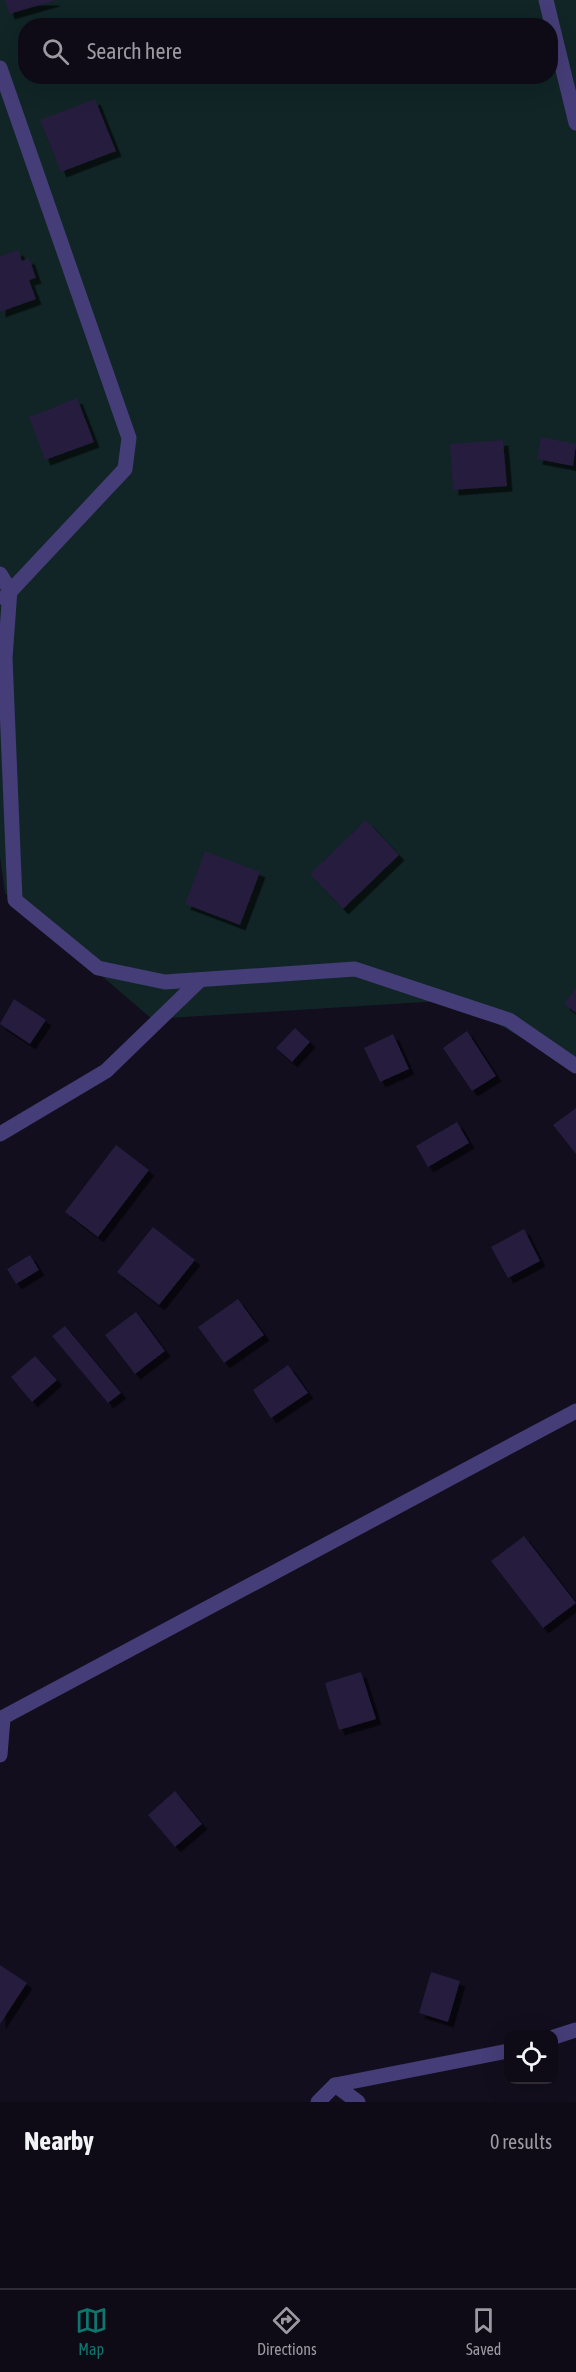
<!DOCTYPE html>
<html lang="en">
<head>
<meta charset="utf-8">
<style>
  :root { --surface:#0e0a16; --page:#1c1823; --text:#f1f3f6; --muted:#9b9aa1; --line:#2e2b35; --accent:#0f766e }
  body { margin:0; font-family:"Asap Condensed",sans-serif; background:var(--page); color:var(--text) }
  .controls { position:absolute; right:18px; bottom:18px; display:grid; overflow:hidden; border-radius:12px; box-shadow:0 6px 24px #0002 }
  .controls button { width:54px; height:54px; display:grid; place-items:center; padding:0; border:0; border-bottom:2px solid var(--line); background:var(--surface); color:var(--text); font:30px sans-serif }
  .list { margin:0; padding:0; list-style:none }
  h2 { display:flex; justify-content:space-between; align-items:center; height:78px; margin:0; padding:0 24px; font-size:26px }
  h2 small { font-size:20px; font-weight:400; color:var(--muted) }
  .icon { flex:none; width:33px; height:33px; fill:none; stroke:currentColor; stroke-width:2; stroke-linecap:round; stroke-linejoin:round }
  .map { position:relative; flex:none; width:576px; height:2102px; overflow:hidden }
  .search { position:absolute; background:var(--surface); box-shadow:0 6px 24px #0002; left:18px; right:18px; top:18px; height:66px; display:flex; align-items:center; gap:15px; box-sizing:border-box; padding:0 21px; border-radius:24px; color:var(--muted); font-size:22px }
  .sheet { height:186px; background:var(--surface) }
  nav { display:flex; justify-content:space-around; align-items:center; box-sizing:border-box; height:84px; border-top:2px solid var(--line); background:var(--surface); font-size:16px; color:var(--muted) }
  nav a { display:grid; justify-items:center; gap:3px }
  nav .on { color:var(--accent) }
  .map>svg:first-child { display:block }
  .green { fill:#112526; fill-rule:evenodd }
  .building { fill:#251c3c; filter:url(#shadow) }
  .lines { fill:none; stroke-linecap:round; stroke-linejoin:round }
  .minor { stroke:#453d77; stroke-width:15 }
</style>
</head>
<body>
<div class="map">
<svg width="576" height="2102" viewBox="0 0 576 2102">
  <defs>
    <filter id="shadow"><feDropShadow dx="5.5" dy="5.5" stdDeviation="0" flood-color="#0009"/></filter>
  </defs>
  <rect width="100%" height="100%" fill="#120e1d"/>
  <path class="green" d="M0 0H576V1069L456 1000 152 1019 5 893 0 857ZM26 26H550V76H26Z"/>
  <g class="building">
    <path d="M5 0H54V1L9 14Z"/>
    <path d="M95 99 116 151 61 172 40 120Z"/>
    <path d="M18 250 22 261 29 258 36 278 29 280 36 299 0 312V256Z"/>
    <path d="M77 398 94 442 45 460 29 417Z"/>
    <path d="M541 437 576 444 573 466 537 459Z"/>
    <path d="M503 440 507 486 453 490 450 444Z"/>
    <path d="M366 820 399 855 343 909 310 874Z"/>
    <path d="M205 851 260 872 240 925 185 904Z"/>
    <path d="M576 988V1013L564 1004Z"/>
    <path d="M14 999 46 1020 30 1044 0 1024Z"/>
    <path d="M295 1028 310 1042 292 1062 276 1048Z"/>
    <path d="M467 1031 496 1076 472 1091 443 1048Z"/>
    <path d="M393 1034 409 1069 380 1082 364 1048Z"/>
    <path d="M576 1108V1154L553 1125Z"/>
    <path d="M457 1122 469 1143 428 1167 416 1146Z"/>
    <path d="M116 1145 149 1170 98 1237 65 1212Z"/>
    <path d="M153 1227 195 1260 159 1305 117 1272Z"/>
    <path d="M524 1229 540 1261 508 1278 491 1247Z"/>
    <path d="M30 1255 39 1270 16 1284 7 1269Z"/>
    <path d="M238 1299 264 1335 224 1363 198 1327Z"/>
    <path d="M136 1312 165 1351 135 1374 105 1335Z"/>
    <path d="M65 1326 121 1393 108 1403 52 1336Z"/>
    <path d="M35 1356 57 1380 32 1402 11 1377Z"/>
    <path d="M288 1365 308 1393 271 1418 253 1390Z"/>
    <path d="M524 1536 576 1603 543 1628 491 1561Z"/>
    <path d="M361 1672 376 1719 339 1730 325 1683Z"/>
    <path d="M175 1791 202 1824 175 1847 148 1815Z"/>
    <path d="M0 1965 27 1983 0 2024Z"/>
    <path d="M431 1972 460 1981 448 2022 419 2013Z"/>
  </g>
  <g class="lines">
    <g class="minor">
      <path d="M546 0 576 123"/>
      <path d="M0 68 129 438 125 469 4 598"/>
      <path d="M0 574 10 590 5 658 15 900 98 968 165 982 355 969 509 1020 576 1066"/>
      <path d="M0 1134 106 1071 200 980"/>
      <path d="M0 1719 576 1411"/>
      <path d="M0 1755 3 1719"/>
      <path d="M554 2037 576 2030"/>
      <path d="M335 2085 358 2102"/>
      <path d="M318 2102 335 2085 508 2051"/>
    </g>
  </g>
</svg>
<div class="controls">
<button><svg class="icon" aria-label="locate" viewBox="0 0 24 24"><circle cx="12" cy="12" r="6"/><path d="M12 2v4M12 18v4M2 12h4M18 12h4"/></svg></button>
</div>
<div class="search"><svg class="icon" aria-label="search" viewBox="0 0 24 24"><circle cx="10" cy="10" r="6"/><path d="M15 15l6 6"/></svg>Search here</div>
</div>
<section class="sheet">
<h2>Nearby<small>0 results</small></h2>
<ul class="list">
</ul>
</section>
<nav>
<a class="on"><svg class="icon" aria-label="map" viewBox="0 0 24 24"><path d="M3 6l6-2 6 2 6-2v14l-6 2-6-2-6 2zM9 4v14M15 6v14"/></svg>Map</a>
<a><svg class="icon" aria-label="directions" viewBox="0 0 24 24"><path d="M12 3l9 9-9 9-9-9zM9 14v-3h6M13 9l2 2-2 2"/></svg>Directions</a>
<a><svg class="icon" aria-label="saved" viewBox="0 0 24 24"><path d="M7 4h10v16l-5-4-5 4z"/></svg>Saved</a>
</nav>
</body>
</html>
